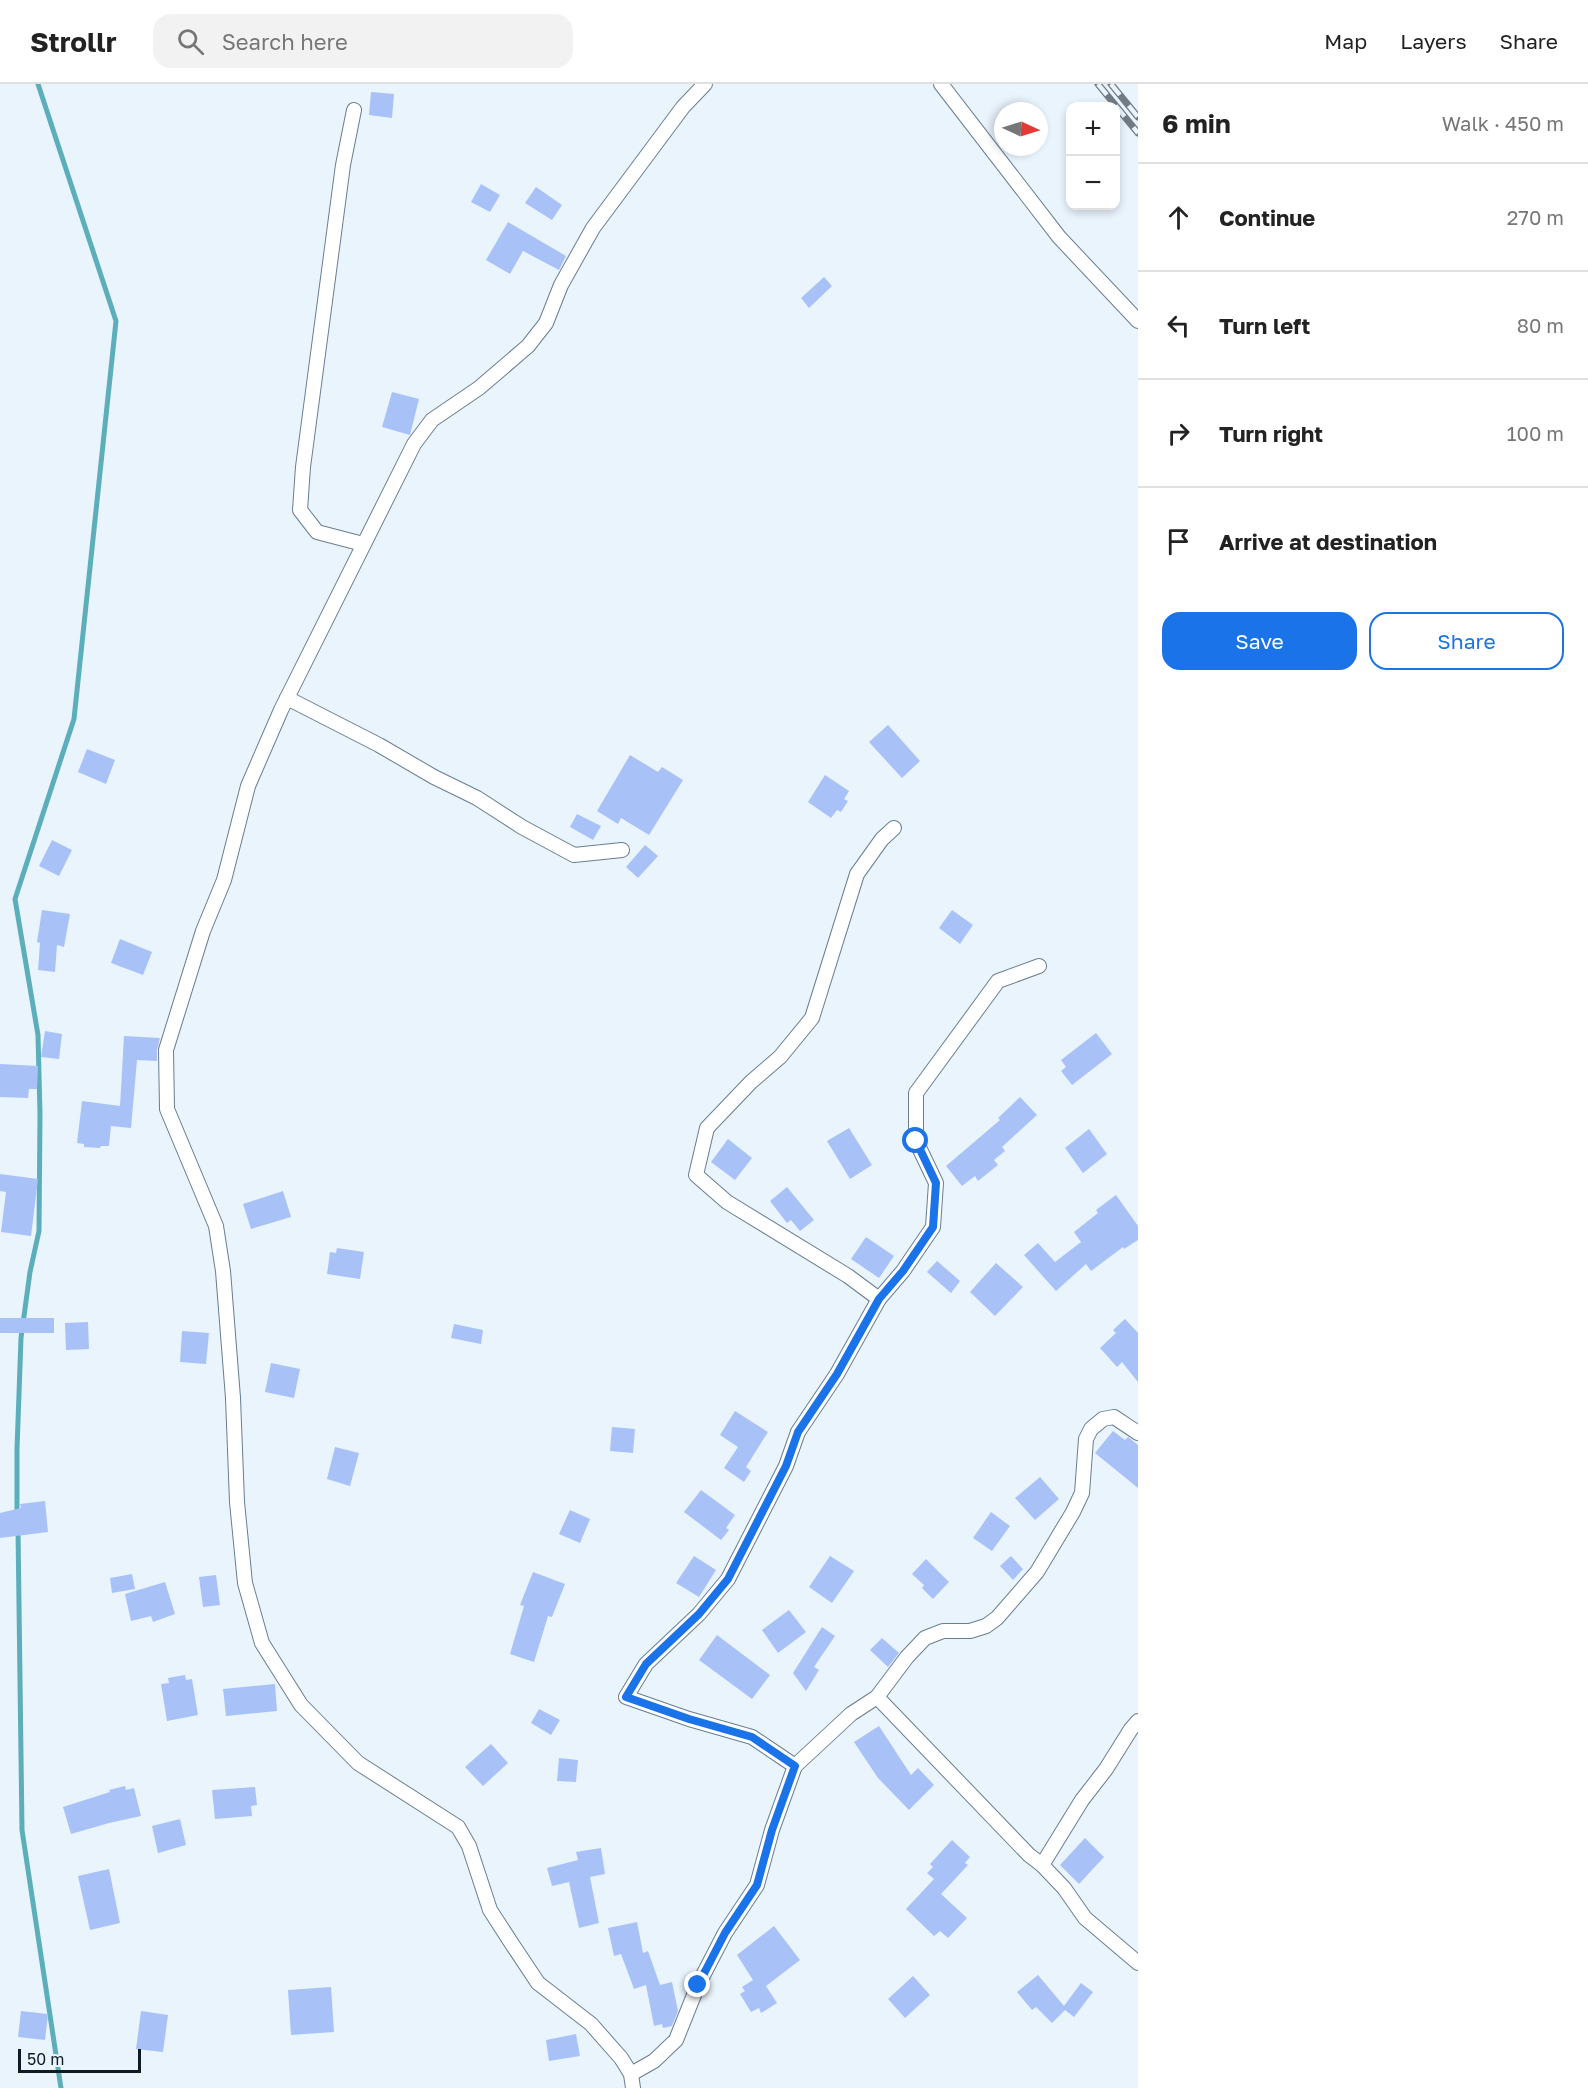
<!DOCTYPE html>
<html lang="en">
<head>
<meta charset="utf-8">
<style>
  :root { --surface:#fff; --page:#f2f2f2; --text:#222; --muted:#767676; --line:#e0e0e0; --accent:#1a73e8 }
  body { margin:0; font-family:"Golos Text",sans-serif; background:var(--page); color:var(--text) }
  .controls { position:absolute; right:18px; top:18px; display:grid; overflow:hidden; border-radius:12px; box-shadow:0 3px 9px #0003 }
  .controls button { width:54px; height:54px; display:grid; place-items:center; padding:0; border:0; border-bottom:2px solid var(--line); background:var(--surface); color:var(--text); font:30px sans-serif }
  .compass { position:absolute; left:994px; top:18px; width:54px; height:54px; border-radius:50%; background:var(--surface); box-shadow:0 3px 9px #0003; rotate:94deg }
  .scale { position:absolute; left:18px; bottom:15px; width:123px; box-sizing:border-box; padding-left:6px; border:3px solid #111a21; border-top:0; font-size:16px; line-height:21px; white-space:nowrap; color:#111a21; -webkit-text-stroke:4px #eaf4fd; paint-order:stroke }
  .stop { position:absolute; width:18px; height:18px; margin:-14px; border:4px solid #1a73e8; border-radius:50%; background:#fff }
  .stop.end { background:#1a73e8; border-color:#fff; box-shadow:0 2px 6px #0008 }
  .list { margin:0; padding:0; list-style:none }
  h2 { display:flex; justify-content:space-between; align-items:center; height:78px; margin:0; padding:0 24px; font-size:26px }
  h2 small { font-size:20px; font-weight:400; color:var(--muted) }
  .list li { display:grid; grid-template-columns:39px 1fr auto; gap:18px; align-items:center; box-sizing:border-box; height:108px; padding:0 24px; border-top:2px solid var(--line) }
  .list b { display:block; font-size:22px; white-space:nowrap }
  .list em { font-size:20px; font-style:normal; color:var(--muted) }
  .actions { display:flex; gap:12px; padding:18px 24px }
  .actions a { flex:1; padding:14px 0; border:2px solid var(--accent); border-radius:18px; text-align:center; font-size:21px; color:var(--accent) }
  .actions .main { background:var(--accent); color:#fff }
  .icon { flex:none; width:33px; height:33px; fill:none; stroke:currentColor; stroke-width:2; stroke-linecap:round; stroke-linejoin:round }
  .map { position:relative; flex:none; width:1138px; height:2004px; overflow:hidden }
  header { display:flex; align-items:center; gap:36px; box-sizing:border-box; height:84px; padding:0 30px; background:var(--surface); border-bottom:2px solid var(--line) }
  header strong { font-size:28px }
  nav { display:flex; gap:33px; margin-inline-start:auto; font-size:21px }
  .search { width:420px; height:54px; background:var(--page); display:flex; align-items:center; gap:15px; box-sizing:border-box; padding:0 21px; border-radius:18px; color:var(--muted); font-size:22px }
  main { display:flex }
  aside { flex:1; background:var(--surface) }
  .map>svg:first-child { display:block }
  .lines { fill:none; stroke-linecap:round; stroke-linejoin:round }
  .stream { stroke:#5cafba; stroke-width:5 }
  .building { fill:#a8c2f8 }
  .minor-casing { stroke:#687e91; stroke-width:16 }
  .minor { stroke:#fff; stroke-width:14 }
  .rail-casing { stroke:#717b83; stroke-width:7 }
  .rail { stroke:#eaf4fd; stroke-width:4.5; stroke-dasharray:14; stroke-linecap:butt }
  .route { stroke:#1a73e8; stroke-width:8 }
</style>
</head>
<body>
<header>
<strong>Strollr</strong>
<div class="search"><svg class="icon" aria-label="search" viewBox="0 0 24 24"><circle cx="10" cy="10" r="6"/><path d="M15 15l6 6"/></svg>Search here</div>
<nav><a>Map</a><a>Layers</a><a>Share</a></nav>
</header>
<main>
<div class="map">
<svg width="1138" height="2004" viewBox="0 0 1138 2004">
  <rect width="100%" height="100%" fill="#eaf4fd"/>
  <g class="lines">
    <g class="stream">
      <path d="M17 1429V1365L21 1254 30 1188 39 1147 40 1030 38 951 15 815 74 635 116 237 38 0"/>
      <path d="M18 1445 22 1746 61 2004"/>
    </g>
  </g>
  <g class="building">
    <path d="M371 8 394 10 392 34 369 31Z"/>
    <path d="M481 100 500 111 490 128 471 118Z"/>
    <path d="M536 103 562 121 552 136 525 119Z"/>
    <path d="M508 138 566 172 559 186 523 167 510 190 486 176Z"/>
    <path d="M824 193 832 202 809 224 801 214Z"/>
    <path d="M392 308 419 315 410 351 382 343Z"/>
    <path d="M888 641 920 677 902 694 869 658Z"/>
    <path d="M87 665 115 676 106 700 78 688Z"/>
    <path d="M630 671 658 688 662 683 683 696 649 751 621 734 618 740 597 727Z"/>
    <path d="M825 691 849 707 844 715 848 717 841 728 837 726 831 734 808 718Z"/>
    <path d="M577 730 601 742 593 756 570 743Z"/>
    <path d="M52 756 72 766 59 792 39 782Z"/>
    <path d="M645 761 658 772 638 794 626 783Z"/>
    <path d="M42 826 70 830 64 863 57 861 55 888 38 886 40 859 37 858Z"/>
    <path d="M952 826 973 841 960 860 939 844Z"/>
    <path d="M120 855 152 868 143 891 111 879Z"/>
    <path d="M45 947 62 950 59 975 41 973Z"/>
    <path d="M1096 949 1112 970 1072 1001 1061 987 1066 983 1061 976Z"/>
    <path d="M124 952 160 954 157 966V977L137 976 131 1044 111 1042 109 1062H101L100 1064 84 1063V1060L77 1059 82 1017 120 1022Z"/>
    <path d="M0 980 38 982 37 1005H29L28 1014 0 1013Z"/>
    <path d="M1020 1013 1037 1031 1002 1063 1005 1067 994 1076 998 1081 978 1097 975 1092 962 1102 946 1082 1000 1036 998 1034Z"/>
    <path d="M849 1044 872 1081 850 1095 827 1057Z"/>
    <path d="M1089 1045 1107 1070 1083 1089 1065 1064Z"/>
    <path d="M728 1055 752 1074 735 1096 711 1078Z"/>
    <path d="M0 1090 38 1095 31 1152 1 1148 6 1108 0 1107Z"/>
    <path d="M787 1103 814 1136 800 1147 791 1136 787 1139 770 1117Z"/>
    <path d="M283 1107 291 1133 251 1145 243 1120Z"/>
    <path d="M1116 1111 1138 1142V1156L1124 1165 1123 1163 1091 1187 1086 1180 1056 1207 1024 1171 1038 1159 1055 1178 1081 1158 1074 1148 1098 1129 1096 1126Z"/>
    <path d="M866 1153 894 1172 879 1194 851 1175Z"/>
    <path d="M337 1164 364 1168 360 1195 327 1190 330 1168 336 1169Z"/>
    <path d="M937 1177 960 1197 951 1209 927 1188Z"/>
    <path d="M996 1179 1023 1203 995 1232 970 1208Z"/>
    <rect x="0" y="1234" width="54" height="15"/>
    <path d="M1125 1235 1138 1249V1298L1122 1278 1117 1283 1100 1264 1116 1249 1113 1246Z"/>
    <path d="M88 1238 89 1265 66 1266 65 1239Z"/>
    <path d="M454 1240 483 1246 481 1260 451 1254Z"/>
    <path d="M182 1247 209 1249 206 1280 180 1278Z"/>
    <path d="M271 1279 300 1285 294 1314 265 1308Z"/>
    <path d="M735 1327 768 1348 746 1383 751 1387 744 1398 724 1384 738 1363 720 1351Z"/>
    <path d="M612 1343 635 1345 633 1369 610 1367Z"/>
    <path d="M1113 1347 1125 1356 1128 1353 1138 1361V1404L1095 1369Z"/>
    <path d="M335 1363 359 1369 350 1402 327 1395Z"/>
    <path d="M1040 1393 1059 1415 1035 1436 1015 1414Z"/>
    <path d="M701 1406 735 1431 726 1444 729 1446 721 1456 684 1428Z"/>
    <path d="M45 1417 48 1448 0 1454V1429L21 1424 20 1420Z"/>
    <path d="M570 1426 590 1435 580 1459 559 1450Z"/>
    <path d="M991 1428 1010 1442 992 1467 973 1454Z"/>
    <path d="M694 1472 716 1486 699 1513 676 1499Z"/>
    <path d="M830 1472 854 1487 832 1519 809 1503Z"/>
    <path d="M1011 1472 1023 1485 1013 1496 1000 1482Z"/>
    <path d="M926 1475 949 1498 933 1515 922 1504 924 1501 912 1490Z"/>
    <path d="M533 1488 565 1500 552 1533 548 1532 534 1578 510 1570 524 1522 520 1521Z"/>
    <path d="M132 1490 135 1505 112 1509 110 1494Z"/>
    <path d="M216 1491 220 1521 203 1523 199 1493Z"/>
    <path d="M165 1498 175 1530 153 1538 151 1532 131 1537 125 1510Z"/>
    <path d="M789 1526 806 1548 778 1569 762 1546Z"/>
    <path d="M822 1543 835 1552 814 1583 819 1586 806 1607 793 1589Z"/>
    <path d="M717 1551 770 1591 752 1615 699 1576Z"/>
    <path d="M882 1554 899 1569 888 1583 870 1566Z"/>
    <path d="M185 1591 186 1596 192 1595 198 1631 167 1637 161 1600 169 1599 168 1594Z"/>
    <path d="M275 1600 277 1627 226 1632 223 1605Z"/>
    <path d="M539 1625 560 1636 551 1651 531 1639Z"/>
    <path d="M879 1642 911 1691 918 1684 934 1701 909 1726 878 1694 854 1658Z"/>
    <path d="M491 1660 508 1679 483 1702 465 1683Z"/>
    <path d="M559 1674 578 1676 576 1698 557 1697Z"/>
    <path d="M125 1702 126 1706 134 1704 141 1732 109 1739 71 1750 63 1723 110 1708 109 1706Z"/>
    <path d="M255 1703 257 1721 251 1722 252 1732 215 1735 212 1706Z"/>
    <path d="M180 1735 186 1761 158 1769 152 1742Z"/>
    <path d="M1085 1754 1104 1773 1079 1800 1060 1781Z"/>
    <path d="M952 1756 970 1773 965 1779 968 1781 941 1810 967 1834 948 1854 940 1847 934 1852 906 1825 934 1795 927 1789 933 1783 930 1780Z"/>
    <path d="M601 1764 605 1790 590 1793 599 1839 579 1844 569 1798 552 1802 547 1784 578 1776 576 1768Z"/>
    <path d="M109 1785 120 1839 90 1846 78 1792Z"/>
    <path d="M637 1838 643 1869 648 1867 660 1901 672 1898 678 1927 672 1942 663 1944 662 1940 654 1942 646 1901 634 1905 621 1870 614 1872 608 1844Z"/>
    <path d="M774 1842 800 1876 766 1902 777 1919 761 1929 759 1924 751 1928 740 1910 745 1907 742 1903 753 1896 737 1871Z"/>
    <path d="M1038 1891 1064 1922 1081 1899 1093 1908 1074 1933 1065 1926 1052 1939 1036 1923 1032 1926 1017 1908Z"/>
    <path d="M913 1892 930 1911 905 1934 888 1915Z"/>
    <path d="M331 1903 334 1948 291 1951 288 1906Z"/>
    <path d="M21 1927 48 1930 45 1956 18 1953Z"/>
    <path d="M141 1927 168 1931 163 1968 136 1965Z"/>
    <path d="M576 1950 580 1972 549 1977 546 1956Z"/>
  </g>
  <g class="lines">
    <defs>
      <g id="minor">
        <path d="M941 0 1059 153 1138 237"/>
        <path d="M354 26 343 81 303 383 300 426 317 448 363 460"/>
        <path d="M287 614 379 661 434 693 477 714 522 743 574 771 622 766"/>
        <path d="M879 1215 848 1192 727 1118 696 1091 707 1044 751 998 780 973 812 934 857 790 882 755 894 744"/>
        <path d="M877 1613 1029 1771 1042 1781 1064 1804 1085 1834 1138 1879"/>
        <path d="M795 1682 752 1653 689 1635 626 1613 646 1580 699 1530 728 1495 786 1382 798 1348 837 1290 879 1215 903 1187 933 1143 936 1099 916 1057V1009L998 897 1039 882"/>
        <path d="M1042 1781 1082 1716 1106 1685 1131 1645 1138 1637"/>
        <path d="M631 1990 654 1977 676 1956 698 1901 725 1849 757 1801 772 1746 795 1682 851 1630 877 1613 907 1573 925 1554 943 1547H970L986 1542 997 1534 1037 1488 1073 1428 1082 1409 1086 1355 1091 1345 1103 1335 1114 1333 1138 1349"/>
        <path d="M633 2004 631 1990 621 1974 591 1940 538 1899 512 1860 490 1826 469 1762 458 1743 358 1679 301 1621 262 1559 245 1499 237 1418 233 1314 223 1187 216 1142 167 1025 166 966 203 847 224 796 248 702 281 626 414 360 432 336 479 304 528 262 546 239 561 201 593 144 683 23 705 0"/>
      </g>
    </defs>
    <use href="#minor" class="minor-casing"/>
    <use href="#minor" class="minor"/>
    <defs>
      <g id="rail">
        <path d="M1098 0 1138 49"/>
        <path d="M1111 0 1138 33"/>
      </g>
    </defs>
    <use href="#rail" class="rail-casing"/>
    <use href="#rail" class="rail"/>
  </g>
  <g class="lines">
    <path class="route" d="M698 1901 725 1849 757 1801 772 1746 795 1682 752 1653 689 1635 626 1613 646 1580 699 1530 728 1495 786 1382 798 1348 837 1290 879 1215 903 1187 933 1143 936 1099 916 1057"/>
  </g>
</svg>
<div class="controls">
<button>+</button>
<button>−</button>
</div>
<svg class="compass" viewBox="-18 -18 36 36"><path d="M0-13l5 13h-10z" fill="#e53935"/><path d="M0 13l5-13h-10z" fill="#767676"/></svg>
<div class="scale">50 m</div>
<div class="stop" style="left:916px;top:1057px"></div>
<div class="stop end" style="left:698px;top:1901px"></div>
</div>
<aside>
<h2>6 min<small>Walk · 450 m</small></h2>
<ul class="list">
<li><svg class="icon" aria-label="ahead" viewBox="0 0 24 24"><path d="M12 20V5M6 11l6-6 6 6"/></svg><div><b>Continue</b></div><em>270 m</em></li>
<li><svg class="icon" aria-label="left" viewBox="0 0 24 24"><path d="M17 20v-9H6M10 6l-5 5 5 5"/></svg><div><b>Turn left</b></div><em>80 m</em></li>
<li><svg class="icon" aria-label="right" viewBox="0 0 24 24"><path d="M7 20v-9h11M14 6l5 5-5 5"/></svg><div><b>Turn right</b></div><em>100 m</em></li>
<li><svg class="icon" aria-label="arrive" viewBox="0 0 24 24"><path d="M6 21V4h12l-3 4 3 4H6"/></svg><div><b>Arrive at destination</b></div></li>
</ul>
<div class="actions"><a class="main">Save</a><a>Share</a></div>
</aside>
</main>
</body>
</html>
